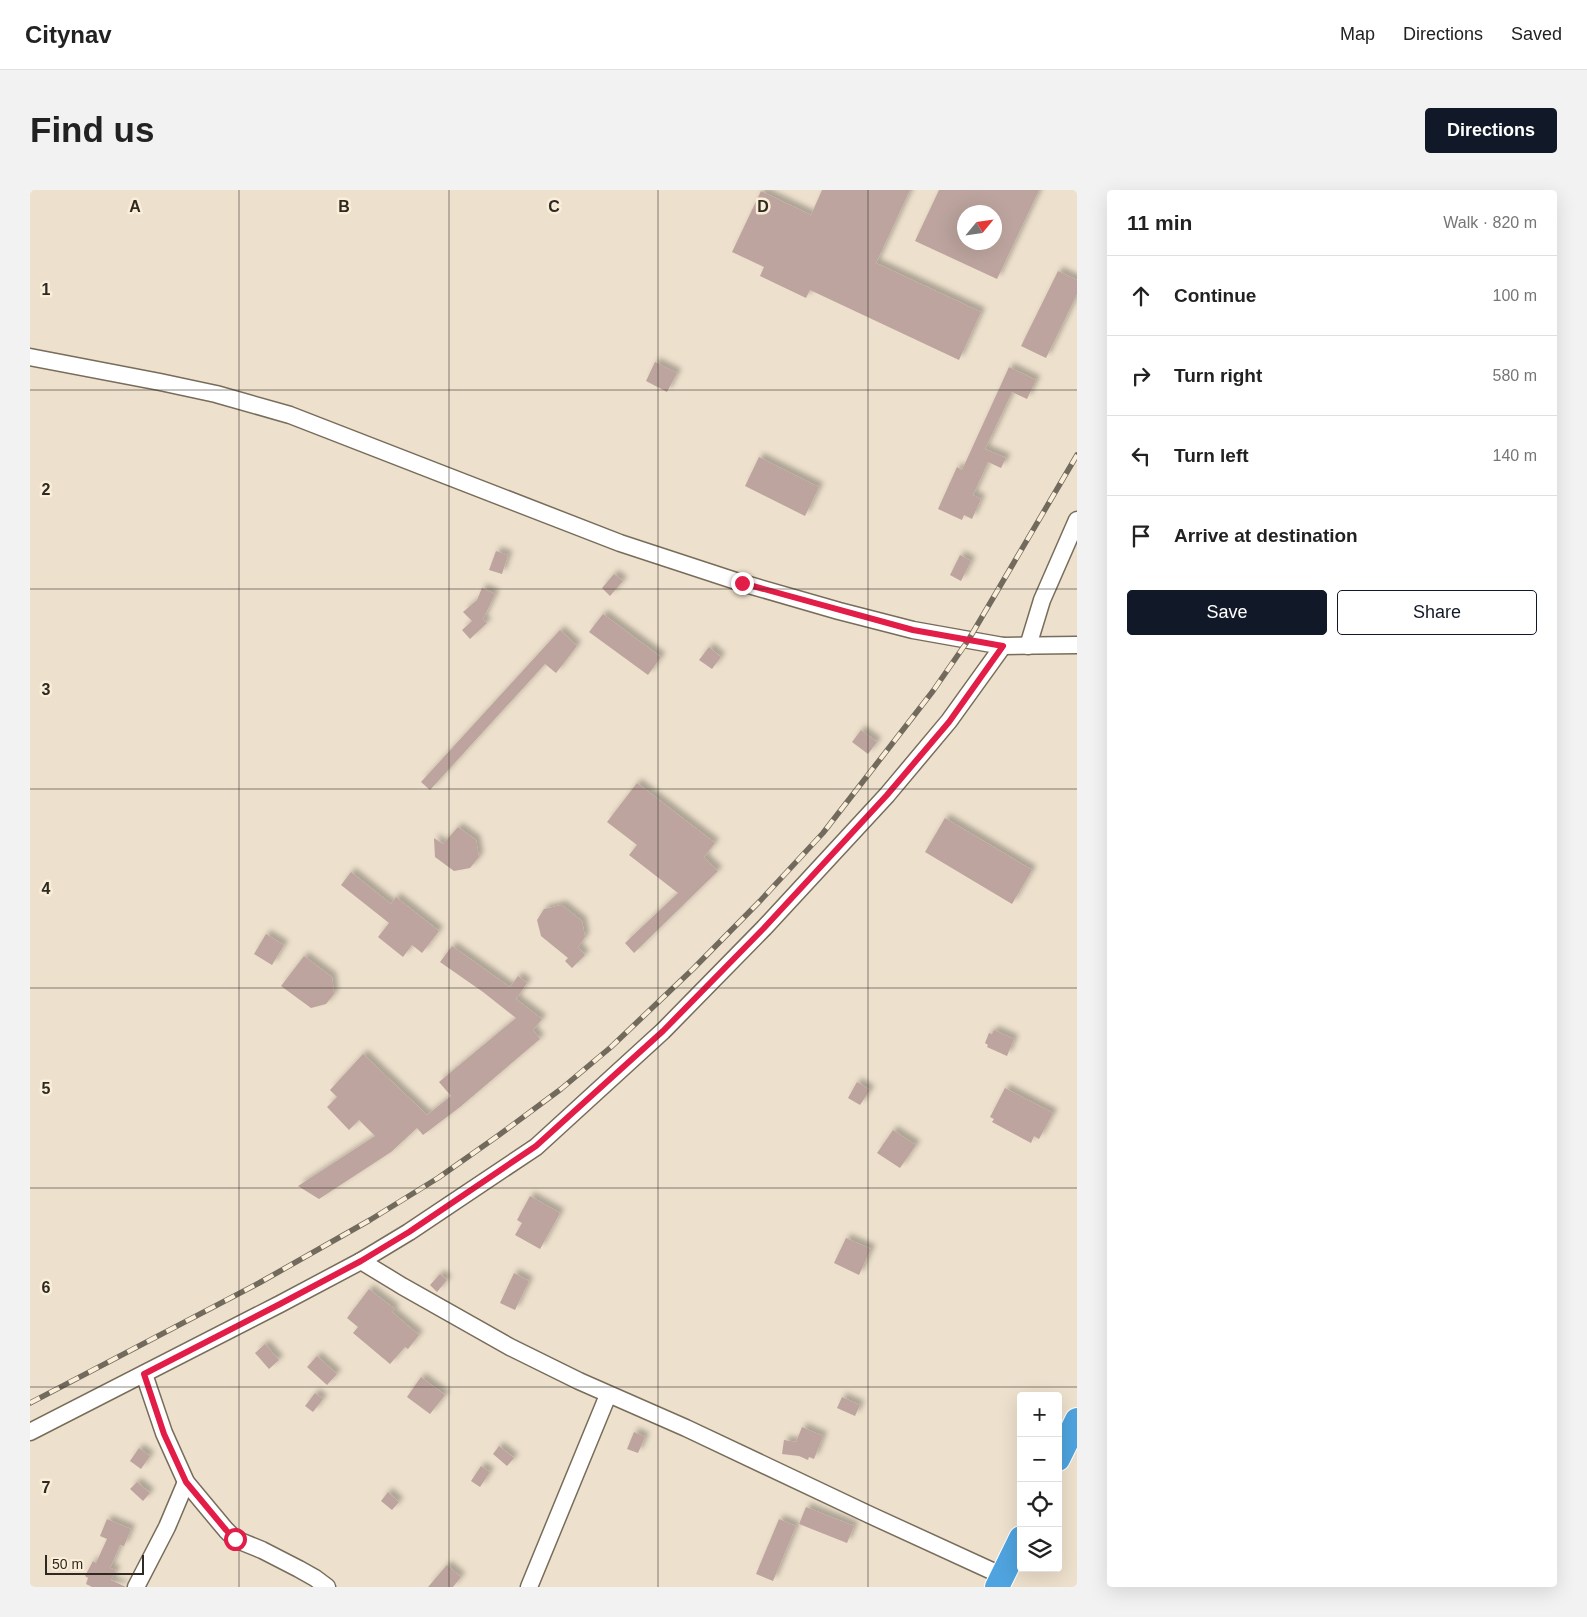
<!DOCTYPE html>
<html lang="en">
<head>
<meta charset="utf-8">
<style>
  :root { --surface:#fff; --page:#f2f2f2; --text:#222; --muted:#767676; --line:#e0e0e0; --accent:#111827 }
  body { margin:0; font-family:Arial,sans-serif; background:var(--page); color:var(--text) }
  .controls { position:absolute; right:15px; bottom:15px; display:grid; overflow:hidden; border-radius:5px; box-shadow:0 5px 20px #0002 }
  .controls button { width:45px; height:45px; display:grid; place-items:center; padding:0; border:0; border-bottom:1px solid var(--line); background:var(--surface); color:var(--text); font:25px sans-serif }
  .compass { position:absolute; left:927px; top:15px; width:45px; height:45px; border-radius:50%; background:var(--surface); box-shadow:0 5px 20px #0002; rotate:61deg }
  .scale { position:absolute; left:15px; bottom:12px; width:99px; box-sizing:border-box; padding-left:5px; border:2px solid #2e2921; border-top:0; font-size:14px; line-height:18px; white-space:nowrap; color:#2e2921; -webkit-text-stroke:4px #fbeed9; paint-order:stroke }
  .stop { position:absolute; width:15px; height:15px; margin:-11px; border:4px solid #e11d48; border-radius:50%; background:#fff }
  .stop.end { background:#e11d48; border-color:#fff; box-shadow:0 1px 5px #0008 }
  .list { margin:0; padding:0; list-style:none }
  h2 { display:flex; justify-content:space-between; align-items:center; height:65px; margin:0; padding:0 20px; font-size:21px }
  h2 small { font-size:16px; font-weight:400; color:var(--muted) }
  .list li { display:grid; grid-template-columns:32px 1fr auto; gap:15px; align-items:center; box-sizing:border-box; height:80px; padding:0 20px; border-top:1px solid var(--line) }
  .list b { display:block; font-size:19px; white-space:nowrap }
  .list em { font-size:16px; font-style:normal; color:var(--muted) }
  .actions { display:flex; gap:10px; padding:15px 20px }
  .actions a { flex:1; padding:11px 0; border:1px solid var(--accent); border-radius:5px; text-align:center; font-size:18px; color:var(--accent) }
  .actions .main { background:var(--accent); color:#fff }
  .icon { flex:none; width:28px; height:28px; fill:none; stroke:currentColor; stroke-width:2; stroke-linecap:round; stroke-linejoin:round }
  .map { position:relative; flex:none; width:1047px; height:1397px; overflow:hidden; border-radius:5px }
  header { display:flex; align-items:center; gap:30px; box-sizing:border-box; height:70px; padding:0 25px; background:var(--surface); border-bottom:1px solid var(--line) }
  header strong { font-size:24px }
  nav { display:flex; gap:28px; margin-inline-start:auto; font-size:18px }
  .intro { display:flex; align-items:center; justify-content:space-between; box-sizing:border-box; height:120px; padding:0 30px }
  h1 { margin:0; font-size:35px }
  .button { padding:12px 22px; border-radius:5px; background:var(--accent); color:#fff; font-size:18px; font-weight:700 }
  main { display:flex; gap:30px; padding:0 30px }
  aside { flex:1; background:var(--surface); border-radius:5px; box-shadow:0 5px 20px #0002 }
  .map>svg:first-child { display:block }
  .building { fill:#bda49e; fill-rule:evenodd; filter:url(#shadow) }
  .lines { fill:none; stroke-linecap:round; stroke-linejoin:round }
  .minor-casing { stroke:#786c5a; stroke-width:19 }
  .highway-casing { stroke:#fff; stroke-width:26 }
  .minor { stroke:#fff; stroke-width:16 }
  .highway { stroke:#4fa3de; stroke-width:24 }
  .rail-casing { stroke:#716a5d; stroke-width:5.5 }
  .rail { stroke:#fbeed9; stroke-width:4; stroke-dasharray:11; stroke-linecap:butt }
  .route { stroke:#e11d48; stroke-width:6 }
  .grid { fill:none; stroke:#2e2921; stroke-width:1; stroke-opacity:0.55 }
  .grid-label { font-size:16px; text-anchor:middle; font-weight:bold; fill:#2e2921; stroke:#fbeed9; stroke-width:5; stroke-linejoin:round; paint-order:stroke }
</style>
</head>
<body>
<header>
<strong>Citynav</strong>
<nav><a>Map</a><a>Directions</a><a>Saved</a></nav>
</header>
<div class="intro"><h1>Find us</h1><a class="button">Directions</a></div>
<main>
<div class="map">
<svg width="1047" height="1397" viewBox="0 0 1047 1397">
  <defs>
    <filter id="shadow"><feDropShadow dx="4.5" dy="-4.5" stdDeviation="2.5" flood-color="#0004"/></filter>
  </defs>
  <rect width="100%" height="100%" fill="#ede0cc"/>
  <g class="building">
    <path d="M792 0H880L846 73 951 122 929 170 780 100 776 108 730 86 734 77 702 62 731 1 781 25Z"/>
    <path d="M909 0H1009L967 89 885 51ZM934 22H964V52H934Z"/>
    <path d="M1028 81 1047 90V104L1016 168 991 156Z"/>
    <path d="M625 172 647 183 637 202 616 191Z"/>
    <path d="M979 177 1006 190 997 209 982 202 955 259 976 268 971 278 958 272 943 305 951 309 942 329 934 325 932 330 908 319 927 277 932 280Z"/>
    <path d="M729 267 789 297 775 326 715 296Z"/>
    <path d="M466 361 478 365 472 384 459 380Z"/>
    <path d="M930 365 941 371 931 391 920 385Z"/>
    <path d="M584 384 593 391 580 406 572 398Z"/>
    <path d="M452 398 465 404 453 429 457 433 440 449 432 440 442 431 433 422 447 410Z"/>
    <path d="M573 424 631 467 618 485 559 442Z"/>
    <path d="M530 440 547 456 526 483 515 474 400 600 391 592Z"/>
    <path d="M679 457 691 467 682 479 669 470Z"/>
    <path d="M831 540 847 552 838 564 822 552Z"/>
    <path d="M607 593 685 653 674 667 688 681 604 763 595 753 648 703 599 665 607 655 577 632Z"/>
    <path d="M915 628 1002 680 982 714 895 662Z"/>
    <path d="M428 637 446 650 449 667 440 678 424 681 405 667 404 648 413 654Z"/>
    <path d="M321 682 361 714 366 707 409 741 392 763 382 755 373 767 348 747 359 733 311 695Z"/>
    <path d="M532 715 552 731 555 747 548 757 555 765 542 778 535 771 538 768 511 746 507 730 514 719Z"/>
    <path d="M236 744 254 755 242 775 224 764Z"/>
    <path d="M422 756 480 797 488 786 497 793 486 809 512 829 503 840 510 849 430 917 393 945 387 938 361 962 289 1009 268 996 345 946 329 930 319 940 297 917 307 907 300 900 333 864 397 925 421 906 409 892 486 828 453 802 410 772Z"/>
    <path d="M274 766 302 787 304 804 296 814 281 818 251 796Z"/>
    <path d="M964 840 984 849 977 866 957 857 958 855 955 853 959 843 962 844Z"/>
    <path d="M827 892 840 900 830 915 818 908Z"/>
    <path d="M975 898 1023 923 1009 949 1004 946 1001 953 962 932 964 929 960 927Z"/>
    <path d="M863 940 886 955 870 978 847 963Z"/>
    <path d="M500 1006 530 1023 510 1059 485 1045 492 1033 487 1030Z"/>
    <path d="M816 1048 841 1059 829 1085 804 1073Z"/>
    <path d="M484 1083 499 1091 485 1120 470 1113Z"/>
    <path d="M410 1084 417 1090 407 1102 400 1095Z"/>
    <path d="M339 1099 365 1119 362 1122 389 1145 378 1159 375 1157 360 1174 323 1143 328 1137 317 1128Z"/>
    <path d="M235 1154 249 1170 239 1179 225 1163Z"/>
    <path d="M287 1166 307 1184 297 1195 277 1177Z"/>
    <path d="M391 1187 415 1205 400 1224 377 1207Z"/>
    <path d="M285 1203 293 1209 283 1222 275 1216Z"/>
    <path d="M812 1207 830 1215 825 1226 807 1218Z"/>
    <path d="M772 1237 793 1246 784 1269 779 1267 778 1270 769 1266 752 1264 754 1250 766 1252Z"/>
    <path d="M604 1242 615 1247 608 1263 597 1259Z"/>
    <path d="M469 1256 484 1268 477 1276 463 1264Z"/>
    <path d="M109 1258 120 1266 111 1279 100 1271Z"/>
    <path d="M451 1276 460 1282 450 1297 441 1291Z"/>
    <path d="M107 1292 120 1303 113 1311 100 1299Z"/>
    <path d="M358 1302 369 1312 362 1320 351 1311Z"/>
    <path d="M776 1317 824 1336 817 1353 769 1334Z"/>
    <path d="M77 1329 101 1339 94 1356 90 1355 80 1378 86 1380 81 1390 96 1397H62L56 1394 58 1388 55 1386 63 1371 66 1373 77 1349 70 1346Z"/>
    <path d="M749 1329 766 1336 743 1391 726 1384Z"/>
    <path d="M417 1375 431 1387 423 1397H398Z"/>
  </g>
  <g class="lines">
    <defs>
      <g id="minor">
        <path d="M0 167 130 192 186 204 260 225 590 353 712 393 809 421 883 440 973 456 1047 455"/>
        <path d="M998 456 1012 410 1047 330"/>
        <path d="M331 1071 372 1096 480 1157 549 1191 656 1238 840 1325 973 1386"/>
        <path d="M114 1184 134 1243 156 1292 196 1340 205 1349 232 1360 269 1379 285 1388 297 1397"/>
        <path d="M0 1242 250 1114 331 1071 379 1042 506 957 633 841 734 738 857 605 919 531 973 456"/>
        <path d="M106 1397 137 1337 156 1292"/>
        <path d="M499 1397 578 1205"/>
      </g>
      <g id="highway">
        <path d="M1028 1269 1047 1230"/>
        <path d="M967 1397 991 1348"/>
      </g>
    </defs>
    <use href="#minor" class="minor-casing"/>
    <use href="#highway" class="highway-casing"/>
    <use href="#minor" class="minor"/>
    <use href="#highway" class="highway"/>
    <defs>
      <path id="rail" d="M0 1213 229 1093 340 1030 408 988 469 945 531 899 581 857 663 779 730 711 793 643 903 501 939 449 1047 265"/>
    </defs>
    <use href="#rail" class="rail-casing"/>
    <use href="#rail" class="rail"/>
  </g>
  <g class="lines">
    <path class="route" d="M205 1349 196 1340 156 1292 134 1244 114 1184 250 1114 331 1071 379 1042 506 956 633 841 734 738 857 605 919 532 973 456 883 440 712 393"/>
  </g>
  <path class="grid" d="M209 0V1397M419 0V1397M628 0V1397M838 0V1397M0 200H1047M0 399H1047M0 599H1047M0 798H1047M0 998H1047M0 1197H1047"/>
  <g class="grid-label">
    <text x="105" y="22">A</text>
    <text x="314" y="22">B</text>
    <text x="524" y="22">C</text>
    <text x="733" y="22">D</text>
    <text x="16" y="105">1</text>
    <text x="16" y="305">2</text>
    <text x="16" y="505">3</text>
    <text x="16" y="704">4</text>
    <text x="16" y="904">5</text>
    <text x="16" y="1103">6</text>
    <text x="16" y="1303">7</text>
  </g>
</svg>
<div class="controls">
<button>+</button>
<button>−</button>
<button><svg class="icon" aria-label="locate" viewBox="0 0 24 24"><circle cx="12" cy="12" r="6"/><path d="M12 2v4M12 18v4M2 12h4M18 12h4"/></svg></button>
<button><svg class="icon" aria-label="layers" viewBox="0 0 24 24"><path d="M12 4l9 5-9 5-9-5zM3 14l9 5 9-5"/></svg></button>
</div>
<svg class="compass" viewBox="-18 -18 36 36"><path d="M0-13l5 13h-10z" fill="#e53935"/><path d="M0 13l5-13h-10z" fill="#767676"/></svg>
<div class="scale">50 m</div>
<div class="stop" style="left:205px;top:1349px"></div>
<div class="stop end" style="left:712px;top:393px"></div>
</div>
<aside>
<h2>11 min<small>Walk · 820 m</small></h2>
<ul class="list">
<li><svg class="icon" aria-label="ahead" viewBox="0 0 24 24"><path d="M12 20V5M6 11l6-6 6 6"/></svg><div><b>Continue</b></div><em>100 m</em></li>
<li><svg class="icon" aria-label="right" viewBox="0 0 24 24"><path d="M7 20v-9h11M14 6l5 5-5 5"/></svg><div><b>Turn right</b></div><em>580 m</em></li>
<li><svg class="icon" aria-label="left" viewBox="0 0 24 24"><path d="M17 20v-9H6M10 6l-5 5 5 5"/></svg><div><b>Turn left</b></div><em>140 m</em></li>
<li><svg class="icon" aria-label="arrive" viewBox="0 0 24 24"><path d="M6 21V4h12l-3 4 3 4H6"/></svg><div><b>Arrive at destination</b></div></li>
</ul>
<div class="actions"><a class="main">Save</a><a>Share</a></div>
</aside>
</main>
</body>
</html>
